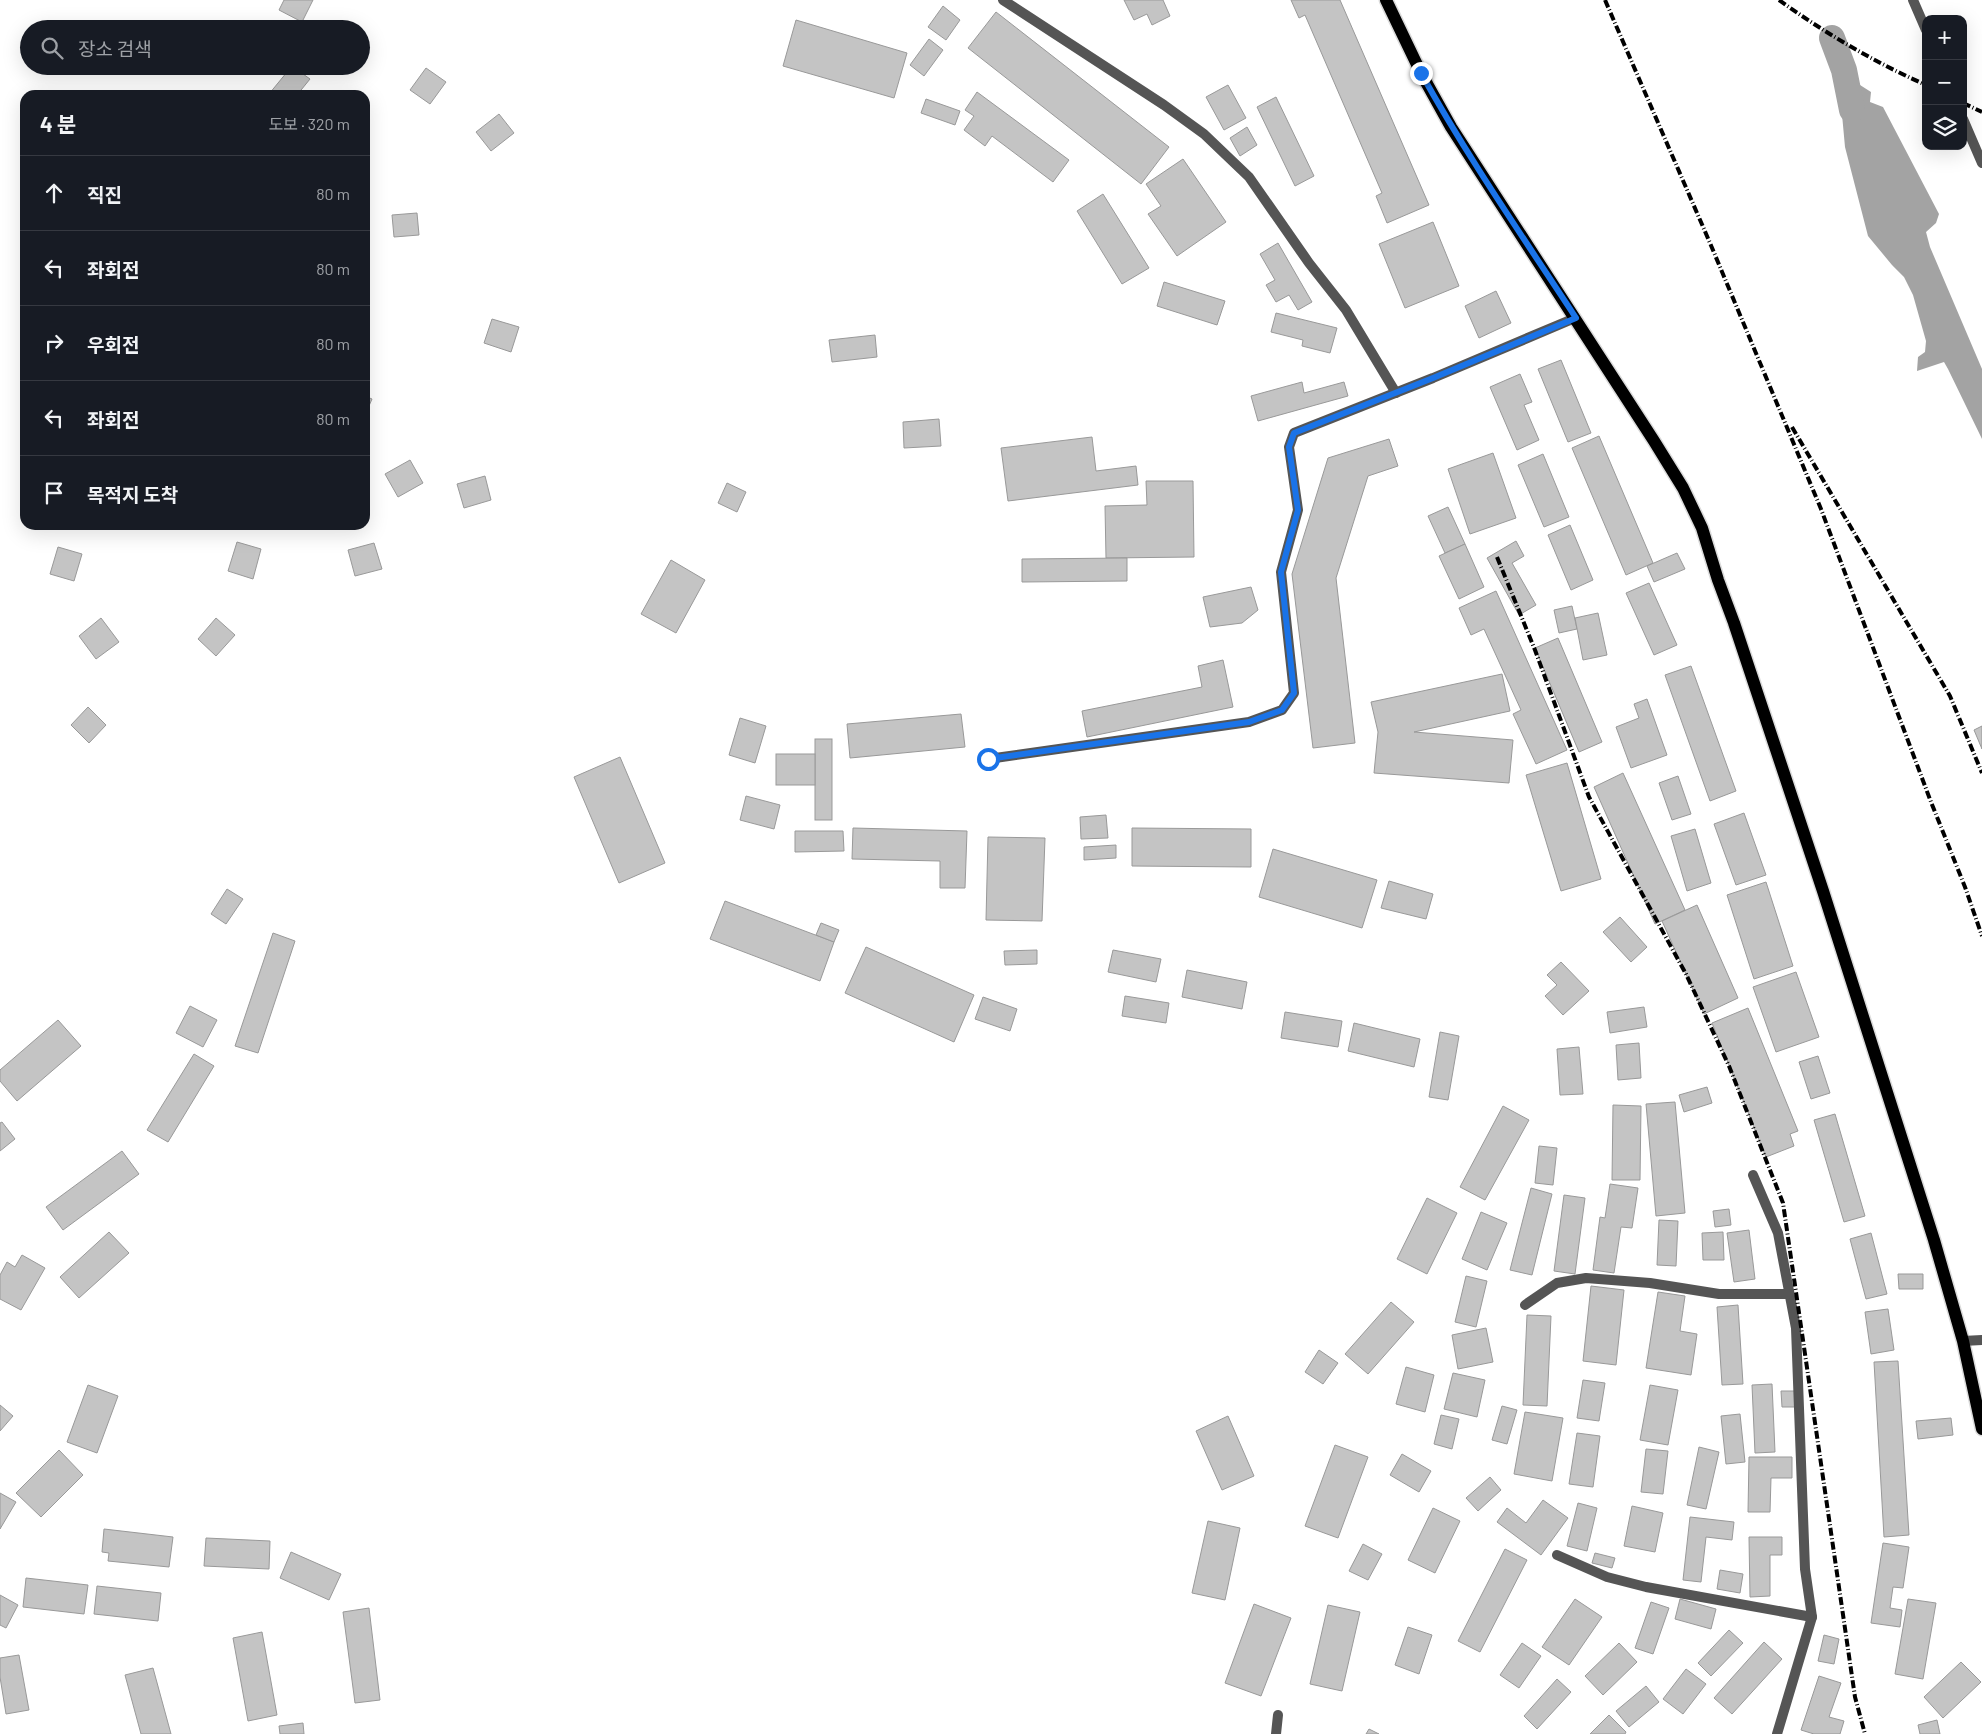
<!DOCTYPE html>
<html lang="ko">
<head>
<meta charset="utf-8">
<style>
  :root { --surface:#171b24; --page:#20242c; --text:#f1f3f6; --muted:#9ea1a6; --line:#363941 }
  body { margin:0; font-family:Barlow,"Noto Sans KR",sans-serif; background:var(--page); color:var(--text) }
  .controls { position:absolute; right:15px; top:15px; display:grid; overflow:hidden; border-radius:10px; box-shadow:0 5px 20px #0002 }
  .controls button { width:45px; height:45px; display:grid; place-items:center; padding:0; border:0; border-bottom:1px solid var(--line); background:var(--surface); color:var(--text); font:25px sans-serif }
  .stop { position:absolute; width:15px; height:15px; margin:-11px; border:4px solid #1a73e8; border-radius:50%; background:#fff }
  .stop.end { background:#1a73e8; border-color:#fff; box-shadow:0 1px 5px #0008 }
  .list { margin:0; padding:0; list-style:none }
  h2 { display:flex; justify-content:space-between; align-items:center; height:65px; margin:0; padding:0 20px; font-size:21px }
  h2 small { font-size:16px; font-weight:400; color:var(--muted) }
  .list li { display:grid; grid-template-columns:32px 1fr auto; gap:15px; align-items:center; box-sizing:border-box; height:75px; padding:0 20px; border-top:1px solid var(--line) }
  .list b { display:block; font-size:19px; white-space:nowrap }
  .list em { font-size:16px; font-style:normal; color:var(--muted) }
  .icon { flex:none; width:28px; height:28px; fill:none; stroke:currentColor; stroke-width:2; stroke-linecap:round; stroke-linejoin:round }
  .map { position:relative; flex:none; width:1982px; height:1734px; overflow:hidden }
  .search { position:absolute; background:var(--surface); box-shadow:0 5px 20px #0002; left:20px; top:20px; width:350px; height:55px; display:flex; align-items:center; gap:12px; box-sizing:border-box; padding:0 18px; border-radius:28px; color:var(--muted); font-size:19px }
  .panel { position:absolute; background:var(--surface); box-shadow:0 5px 20px #0002; left:20px; top:90px; width:350px; height:440px; border-radius:15px }
  .map>svg:first-child { display:block }
  .water { fill:#a3a3a3 }
  .lines { fill:none; stroke-linecap:round; stroke-linejoin:round }
  .canal { stroke:#a3a3a3; stroke-width:26 }
  .building { fill:#c4c4c4; stroke:#999 }
  .primary-casing { stroke:#dbdbdb; stroke-width:15 }
  .minor { stroke:#555; stroke-width:10 }
  .primary { stroke:#000; stroke-width:12 }
  .rail { stroke:#000; stroke-width:4; stroke-dasharray:8 2.5 1 2.5; stroke-linecap:butt }
  .route { stroke:#1a73e8; stroke-width:6 }
</style>
</head>
<body>
<div class="map">
<svg width="1982" height="1734" viewBox="0 0 1982 1734">
  <rect width="100%" height="100%" fill="#fff"/>
  <path class="water" d="M1838 71 1871 92 1870 102 1883 107 1939 214 1936 223 1926 232 1930 247 1982 369V439L1948 369 1944 362 1917 371 1918 357 1925 352 1926 341 1913 295 1904 277 1892 265 1868 236 1845 147Z"/>
  <g class="lines">
    <path class="canal" d="M1832 38 1844 70 1852 110"/>
  </g>
  <g class="building">
    <path d="M284 0H313L302 22 279 10Z"/>
    <path d="M1124 0H1163L1170 16 1152 25 1147 14 1134 20Z"/>
    <path d="M1291 0H1340L1429 205 1387 223 1376 196 1382 193 1305 15 1299 18Z"/>
    <path d="M943 6 960 20 946 40 928 27Z"/>
    <path d="M996 12 1169 147 1141 184 968 48Z"/>
    <path d="M796 20 907 53 894 98 783 66Z"/>
    <path d="M929 39 943 50 924 76 910 65Z"/>
    <path d="M292 66 310 79 297 95H270L269 94Z"/>
    <path d="M426 68 446 82 430 104 410 90Z"/>
    <path d="M1228 85 1246 118 1224 130 1206 97Z"/>
    <path d="M977 92 1069 160 1053 182 992 136 985 146 964 130 974 116 965 110Z"/>
    <path d="M1276 97 1314 176 1295 186 1257 107Z"/>
    <path d="M926 99 960 111 955 125 921 113Z"/>
    <path d="M499 114 514 133 491 151 476 132Z"/>
    <path d="M1247 127 1257 145 1240 156 1230 138Z"/>
    <path d="M1183 159 1226 222 1177 256 1148 214 1161 206 1146 184Z"/>
    <path d="M1103 194 1149 268 1122 284 1077 211Z"/>
    <path d="M417 213 419 235 394 237 392 215Z"/>
    <path d="M1433 222 1459 286 1405 308 1379 244Z"/>
    <path d="M1278 243 1312 302 1298 310 1289 295 1276 302 1266 285 1275 280 1260 254Z"/>
    <path d="M1164 282 1225 301 1217 325 1157 306Z"/>
    <path d="M1496 291 1511 323 1479 338 1465 306Z"/>
    <path d="M1276 313 1337 328 1330 353 1302 346 1303 340 1271 332Z"/>
    <path d="M492 319 519 327 511 352 484 343Z"/>
    <path d="M875 335 877 357 832 362 829 340Z"/>
    <path d="M1561 360 1591 433 1568 442 1538 369Z"/>
    <path d="M1520 374 1532 402 1524 405 1539 440 1517 450 1490 387Z"/>
    <path d="M1302 382 1304 393 1344 382 1348 396 1258 421 1251 396Z"/>
    <path d="M365 396 372 399 365 415Z"/>
    <path d="M939 419 941 446 904 448 903 422Z"/>
    <path d="M1599 436 1653 563 1626 575 1572 448Z"/>
    <path d="M1092 437 1096 471 1136 466 1138 485 1008 501 1001 448Z"/>
    <path d="M1389 439 1398 466 1368 476 1336 578 1355 743 1313 748 1292 574 1328 458Z"/>
    <path d="M1493 453 1516 518 1470 534 1448 469Z"/>
    <path d="M1543 454 1569 517 1544 527 1518 465Z"/>
    <path d="M410 460 423 483 398 497 385 474Z"/>
    <path d="M485 476 491 500 464 508 457 484Z"/>
    <path d="M1146 481H1193L1194 557 1106 558 1105 506 1147 505Z"/>
    <path d="M727 483 746 492 737 512 718 503Z"/>
    <path d="M1448 507 1465 544 1445 553 1428 516Z"/>
    <path d="M1570 525 1593 580 1571 590 1548 535Z"/>
    <path d="M1516 541 1524 556 1512 563 1536 605 1519 615 1487 558Z"/>
    <path d="M237 542 261 549 253 579 228 571Z"/>
    <path d="M374 543 382 569 355 576 348 550Z"/>
    <path d="M1465 544 1484 587 1459 599 1439 556Z"/>
    <path d="M58 547 82 554 74 581 50 574Z"/>
    <path d="M1677 553 1685 569 1654 582 1647 566Z"/>
    <path d="M1127 558V581L1022 582V559Z"/>
    <path d="M671 560 705 580 676 633 641 614Z"/>
    <path d="M1649 583 1677 645 1654 655 1626 593Z"/>
    <path d="M1251 587 1258 610 1242 623 1210 627 1203 597Z"/>
    <path d="M1496 591 1567 750 1536 764 1513 714 1521 710 1484 629 1471 635 1459 608Z"/>
    <path d="M1572 606 1577 629 1559 633 1554 610Z"/>
    <path d="M1598 613 1607 655 1583 660 1575 618Z"/>
    <path d="M101 618 119 642 96 659 79 636Z"/>
    <path d="M216 618 235 635 216 656 198 639Z"/>
    <path d="M1558 638 1602 742 1579 752 1535 648Z"/>
    <path d="M1223 660 1233 707 1087 737 1082 711 1202 687 1198 666Z"/>
    <path d="M1691 666 1736 791 1710 801 1665 675Z"/>
    <path d="M1502 674 1510 711 1414 732 1513 740 1509 783 1374 773 1378 732 1371 702Z"/>
    <path d="M1647 699 1667 755 1631 768 1616 727 1639 718 1634 704Z"/>
    <path d="M88 707 106 725 89 743 71 725Z"/>
    <path d="M961 714 965 747 850 758 847 724Z"/>
    <path d="M740 718 766 726 755 763 729 755Z"/>
    <path d="M1982 726V749L1974 730Z"/>
    <rect x="815" y="739" width="17" height="81"/>
    <rect x="776" y="754" width="39" height="31"/>
    <path d="M620 757 665 863 619 883 574 777Z"/>
    <path d="M1567 763 1601 879 1561 891 1526 775Z"/>
    <path d="M1623 773 1685 910 1655 924 1594 787Z"/>
    <path d="M1678 776 1691 814 1672 820 1659 783Z"/>
    <path d="M746 796 780 805 774 829 740 820Z"/>
    <path d="M1744 813 1766 875 1736 885 1714 824Z"/>
    <path d="M1106 815 1108 838 1081 839 1080 817Z"/>
    <path d="M853 828 967 831 965 888H940V861L852 859Z"/>
    <path d="M1132 828 1251 829V867L1132 866Z"/>
    <path d="M1695 829 1711 883 1687 891 1671 836Z"/>
    <path d="M795 831H843L844 851 795 852Z"/>
    <path d="M988 837 1045 838 1042 921 986 920Z"/>
    <path d="M1116 845V858L1084 860V847Z"/>
    <path d="M1273 849 1377 880 1362 928 1259 897Z"/>
    <path d="M1389 881 1433 894 1426 919 1381 908Z"/>
    <path d="M1766 882 1793 966 1754 979 1727 895Z"/>
    <path d="M227 889 243 899 226 924 211 914Z"/>
    <path d="M725 901 834 942 820 981 710 939Z"/>
    <path d="M1697 905 1738 998 1704 1014 1662 921Z"/>
    <path d="M1620 917 1647 947 1631 962 1603 932Z"/>
    <path d="M821 923 839 930 834 942 816 935Z"/>
    <path d="M273 933 295 941 258 1053 235 1046Z"/>
    <path d="M866 947 974 995 954 1042 845 993Z"/>
    <path d="M1037 950V964L1005 965 1004 951Z"/>
    <path d="M1113 950 1161 959 1156 982 1108 972Z"/>
    <path d="M1561 962 1589 991 1563 1015 1545 996 1557 985 1547 975Z"/>
    <path d="M1187 970 1247 982 1242 1009 1182 997Z"/>
    <path d="M1796 972 1819 1037 1776 1052 1753 987Z"/>
    <path d="M1125 996 1169 1003 1166 1023 1122 1016Z"/>
    <path d="M983 997 1017 1009 1010 1031 975 1019Z"/>
    <path d="M190 1006 217 1020 203 1047 176 1033Z"/>
    <path d="M1644 1007 1647 1027 1610 1033 1607 1012Z"/>
    <path d="M1748 1008 1798 1131 1790 1134 1794 1146 1766 1157 1712 1023Z"/>
    <path d="M1285 1012 1342 1021 1338 1047 1281 1038Z"/>
    <path d="M58 1020 81 1046 17 1101 0 1081V1070Z"/>
    <path d="M1354 1023 1420 1039 1414 1067 1348 1051Z"/>
    <path d="M1440 1032 1459 1036 1448 1100 1429 1097Z"/>
    <path d="M1639 1043 1641 1078 1618 1080 1616 1045Z"/>
    <path d="M1579 1047 1583 1094 1560 1095 1557 1049Z"/>
    <path d="M194 1054 214 1066 168 1142 147 1130Z"/>
    <path d="M1818 1056 1830 1093 1811 1099 1799 1062Z"/>
    <path d="M1707 1087 1712 1103 1684 1112 1679 1095Z"/>
    <path d="M1675 1102 1685 1213 1656 1216 1646 1104Z"/>
    <path d="M1613 1105 1641 1106 1640 1180H1612Z"/>
    <path d="M1503 1106 1529 1120 1485 1200 1460 1187Z"/>
    <path d="M1835 1114 1865 1216 1844 1222 1814 1120Z"/>
    <path d="M2 1122 15 1139 0 1151V1123Z"/>
    <path d="M1539 1146 1557 1148 1553 1185 1535 1183Z"/>
    <path d="M122 1151 139 1174 63 1230 46 1207Z"/>
    <path d="M1610 1184 1638 1188 1632 1228 1621 1227 1614 1273 1593 1270 1600 1217 1605 1218Z"/>
    <path d="M1531 1188 1552 1194 1532 1275 1510 1270Z"/>
    <path d="M1564 1195 1585 1198 1575 1274 1554 1271Z"/>
    <path d="M1427 1198 1457 1213 1427 1274 1397 1259Z"/>
    <path d="M1729 1209 1731 1225 1715 1227 1713 1211Z"/>
    <path d="M1481 1212 1507 1223 1487 1270 1462 1259Z"/>
    <path d="M1659 1220 1678 1221 1676 1266 1657 1265Z"/>
    <path d="M1749 1230 1755 1279 1734 1282 1727 1233Z"/>
    <path d="M109 1232 129 1253 79 1298 60 1277Z"/>
    <path d="M1723 1232 1724 1260H1703L1702 1233Z"/>
    <path d="M1871 1233 1887 1294 1866 1299 1850 1239Z"/>
    <path d="M22 1255 45 1268 21 1310 0 1299V1275L7 1262 15 1267Z"/>
    <path d="M1898 1274H1923V1289H1899Z"/>
    <path d="M1466 1276 1487 1281 1476 1327 1455 1322Z"/>
    <path d="M1591 1286 1624 1290 1616 1365 1583 1361Z"/>
    <path d="M1658 1292 1685 1296 1680 1331 1697 1334 1691 1375 1646 1368Z"/>
    <path d="M1391 1302 1414 1322 1368 1374 1345 1354Z"/>
    <path d="M1738 1305 1743 1384 1722 1385 1717 1307Z"/>
    <path d="M1888 1309 1894 1350 1871 1354 1865 1312Z"/>
    <path d="M1527 1315 1551 1316 1547 1406 1523 1405Z"/>
    <path d="M1486 1328 1493 1362 1458 1369 1452 1335Z"/>
    <path d="M1319 1350 1338 1363 1323 1384 1305 1372Z"/>
    <path d="M1898 1361 1909 1535 1884 1537 1874 1362Z"/>
    <path d="M1406 1367 1434 1375 1425 1412 1396 1404Z"/>
    <path d="M1453 1373 1485 1380 1477 1417 1444 1409Z"/>
    <path d="M1583 1380 1605 1383 1599 1421 1577 1418Z"/>
    <path d="M1772 1384 1775 1452 1755 1453 1752 1385Z"/>
    <path d="M88 1385 118 1396 97 1453 67 1442Z"/>
    <path d="M1650 1385 1678 1390 1668 1445 1640 1440Z"/>
    <path d="M1781 1391H1798L1797 1407H1782Z"/>
    <path d="M0 1405 13 1416 0 1431Z"/>
    <path d="M1502 1406 1517 1410 1507 1444 1492 1440Z"/>
    <path d="M1525 1412 1563 1418 1552 1481 1514 1474Z"/>
    <path d="M1740 1414 1745 1462 1726 1464 1721 1416Z"/>
    <path d="M1441 1415 1459 1419 1452 1449 1434 1444Z"/>
    <path d="M1228 1416 1254 1476 1222 1490 1196 1431Z"/>
    <path d="M1951 1418 1953 1435 1918 1439 1916 1421Z"/>
    <path d="M1577 1433 1600 1436 1593 1487 1569 1484Z"/>
    <path d="M1335 1445 1368 1457 1338 1538 1305 1526Z"/>
    <path d="M1699 1447 1719 1452 1706 1509 1687 1505Z"/>
    <path d="M1646 1449 1668 1451 1663 1494 1641 1492Z"/>
    <path d="M59 1450 83 1475 41 1517 16 1493Z"/>
    <path d="M1402 1454 1431 1471 1419 1492 1390 1475Z"/>
    <path d="M1749 1457H1792V1478H1771L1770 1512H1748Z"/>
    <path d="M1490 1477 1501 1490 1478 1511 1466 1498Z"/>
    <path d="M0 1493 16 1502 0 1529Z"/>
    <path d="M1543 1500 1568 1518 1541 1555 1497 1522 1507 1508 1526 1523Z"/>
    <path d="M1578 1503 1597 1508 1587 1551 1567 1546Z"/>
    <path d="M1632 1506 1663 1513 1655 1552 1624 1546Z"/>
    <path d="M1433 1508 1460 1521 1435 1573 1408 1560Z"/>
    <path d="M1690 1517 1734 1522 1732 1540 1706 1537 1701 1582 1683 1580Z"/>
    <path d="M1208 1521 1240 1528 1225 1600 1192 1593Z"/>
    <path d="M104 1529 173 1537 169 1567 108 1561 109 1553 102 1552Z"/>
    <path d="M1749 1537H1782V1555H1770V1596L1750 1597Z"/>
    <path d="M206 1538 270 1541 269 1569 204 1566Z"/>
    <path d="M1883 1543 1909 1547 1903 1588 1893 1587 1890 1608 1902 1610 1900 1627 1871 1623Z"/>
    <path d="M1363 1544 1382 1554 1368 1580 1349 1571Z"/>
    <path d="M1505 1549 1527 1560 1480 1652 1458 1641Z"/>
    <path d="M291 1552 341 1574 329 1600 280 1578Z"/>
    <path d="M1595 1553 1615 1558 1612 1568 1592 1563Z"/>
    <path d="M1720 1570 1743 1574 1740 1593 1717 1589Z"/>
    <path d="M26 1578 88 1585 84 1614 23 1607Z"/>
    <path d="M97 1586 161 1593 158 1621 94 1614Z"/>
    <path d="M0 1595 18 1605 6 1628 0 1625Z"/>
    <path d="M1575 1599 1602 1617 1569 1665 1542 1647Z"/>
    <path d="M1680 1599 1716 1609 1711 1629 1675 1619Z"/>
    <path d="M1908 1599 1936 1603 1923 1679 1895 1674Z"/>
    <path d="M1651 1602 1669 1608 1653 1654 1635 1648Z"/>
    <path d="M1254 1604 1291 1618 1261 1696 1225 1683Z"/>
    <path d="M1328 1605 1360 1612 1342 1691 1310 1684Z"/>
    <path d="M369 1608 380 1700 355 1703 343 1612Z"/>
    <path d="M1408 1627 1432 1635 1419 1674 1395 1665Z"/>
    <path d="M1729 1630 1743 1643 1711 1676 1698 1663Z"/>
    <path d="M262 1632 277 1715 248 1721 233 1638Z"/>
    <path d="M1824 1635 1839 1639 1834 1664 1818 1661Z"/>
    <path d="M1764 1642 1782 1659 1732 1714 1714 1698Z"/>
    <path d="M1522 1643 1541 1656 1519 1688 1500 1675Z"/>
    <path d="M1619 1643 1637 1662 1603 1695 1585 1676Z"/>
    <path d="M19 1655 29 1710 6 1714 0 1677V1658Z"/>
    <path d="M1961 1662 1981 1682 1943 1718 1924 1697Z"/>
    <path d="M153 1668 171 1734H141L125 1675Z"/>
    <path d="M1686 1669 1706 1684 1683 1714 1663 1699Z"/>
    <path d="M1819 1676 1841 1683 1829 1717 1844 1721 1840 1734H1814L1801 1730Z"/>
    <path d="M1557 1679 1571 1692 1537 1729 1524 1716Z"/>
    <path d="M1646 1686 1659 1702 1629 1727 1616 1711Z"/>
    <path d="M1609 1715 1626 1732 1625 1734H1590Z"/>
    <path d="M1937 1720 1940 1734H1920L1918 1725Z"/>
    <path d="M303 1723 304 1734H280L279 1726Z"/>
    <path d="M1369 1729 1379 1734H1366Z"/>
  </g>
  <g class="lines">
    <defs>
      <path id="primary" d="M1386 0 1421 73 1451 127 1654 441 1683 488 1702 528 1718 580 1734 623 1823 891 1934 1240 1963 1341 1982 1429"/>
    </defs>
    <use href="#primary" class="primary-casing"/>
    <g class="minor">
      <path d="M1003 0 1164 105 1204 134 1249 177 1309 263 1346 310 1396 393"/>
      <path d="M1913 0 1926 30"/>
      <path d="M1963 119 1982 163"/>
      <path d="M988 759 1249 722 1282 710 1294 693 1281 572 1298 510 1289 447 1294 433 1433 378 1575 318"/>
      <path d="M1753 1175 1778 1233 1796 1328 1805 1569 1812 1617 1777 1734"/>
      <path d="M1525 1305 1557 1283 1586 1278 1650 1283 1719 1294H1788"/>
      <path d="M1963 1341 1982 1340"/>
      <path d="M1557 1555 1607 1577 1646 1587 1812 1617"/>
      <path d="M1276 1734 1278 1715"/>
    </g>
    <use href="#primary" class="primary"/>
    <g class="rail">
      <path d="M1605 0 1710 243 1821 509 1931 802 1965 887 1982 936"/>
      <path d="M1779 0C1825 33 1874 62 1926 85"/>
      <path d="M1963 103 1982 112"/>
      <path d="M1792 427 1950 696 1982 773"/>
      <path d="M1497 557 1535 650 1589 797 1686 974 1729 1066 1783 1203 1855 1697 1865 1734"/>
    </g>
  </g>
  <g class="lines">
    <path class="route" d="M988 759 1249 722 1282 710 1294 693 1281 572 1298 510 1289 447 1294 433 1433 378 1576 318C1523 237 1468 158 1421 73"/>
  </g>
</svg>
<div class="controls">
<button>+</button>
<button>−</button>
<button><svg class="icon" aria-label="layers" viewBox="0 0 24 24"><path d="M12 4l9 5-9 5-9-5zM3 14l9 5 9-5"/></svg></button>
</div>
<div class="stop" style="left:988px;top:759px"></div>
<div class="stop end" style="left:1421px;top:73px"></div>
<div class="search"><svg class="icon" aria-label="search" viewBox="0 0 24 24"><circle cx="10" cy="10" r="6"/><path d="M15 15l6 6"/></svg>장소 검색</div>
<section class="panel">
<h2>4 분<small>도보 · 320 m</small></h2>
<ul class="list">
<li><svg class="icon" aria-label="ahead" viewBox="0 0 24 24"><path d="M12 20V5M6 11l6-6 6 6"/></svg><div><b>직진</b></div><em>80 m</em></li>
<li><svg class="icon" aria-label="left" viewBox="0 0 24 24"><path d="M17 20v-9H6M10 6l-5 5 5 5"/></svg><div><b>좌회전</b></div><em>80 m</em></li>
<li><svg class="icon" aria-label="right" viewBox="0 0 24 24"><path d="M7 20v-9h11M14 6l5 5-5 5"/></svg><div><b>우회전</b></div><em>80 m</em></li>
<li><svg class="icon" aria-label="left" viewBox="0 0 24 24"><path d="M17 20v-9H6M10 6l-5 5 5 5"/></svg><div><b>좌회전</b></div><em>80 m</em></li>
<li><svg class="icon" aria-label="arrive" viewBox="0 0 24 24"><path d="M6 21V4h12l-3 4 3 4H6"/></svg><div><b>목적지 도착</b></div></li>
</ul>
</section>
</div>
</body>
</html>
